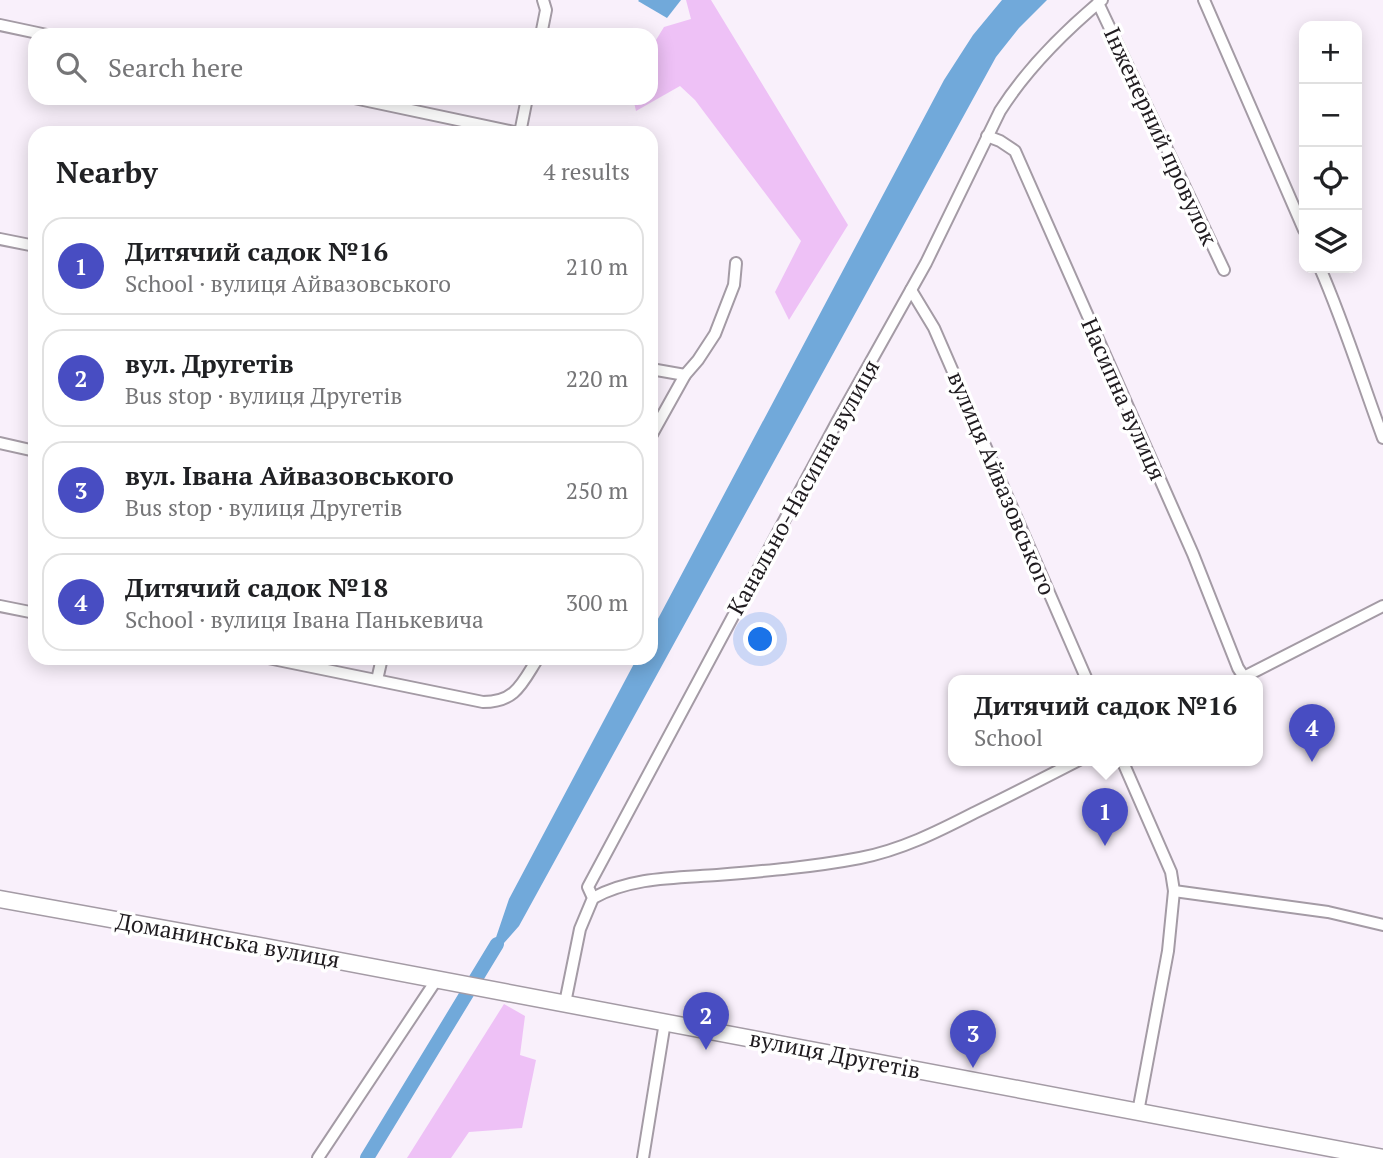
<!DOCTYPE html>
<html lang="en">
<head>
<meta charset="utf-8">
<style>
  :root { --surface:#fff; --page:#f2f2f2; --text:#202124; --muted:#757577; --line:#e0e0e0; --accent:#484dc2 }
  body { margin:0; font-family:"PT Serif",serif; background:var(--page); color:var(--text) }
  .controls { position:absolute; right:21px; top:21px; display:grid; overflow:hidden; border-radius:14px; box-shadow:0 4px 18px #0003 }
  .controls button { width:63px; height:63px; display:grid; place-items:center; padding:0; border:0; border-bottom:2px solid var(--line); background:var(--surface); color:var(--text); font:35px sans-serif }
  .you { position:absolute; left:761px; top:640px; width:24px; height:24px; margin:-18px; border:5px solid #fff; border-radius:50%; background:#1a73e8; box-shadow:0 0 0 10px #1a73e833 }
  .badge { display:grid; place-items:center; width:46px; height:46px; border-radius:50%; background:var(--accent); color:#fff; font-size:23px; font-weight:700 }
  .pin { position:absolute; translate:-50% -58px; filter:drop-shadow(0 2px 4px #0008) }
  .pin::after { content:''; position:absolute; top:37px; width:24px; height:21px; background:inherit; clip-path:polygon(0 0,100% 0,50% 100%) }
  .popup { position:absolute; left:948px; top:675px; width:315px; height:91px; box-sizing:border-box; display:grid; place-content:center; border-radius:14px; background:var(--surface); filter:drop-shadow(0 2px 5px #0005); font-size:23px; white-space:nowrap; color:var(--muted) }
  .popup b { font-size:26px; color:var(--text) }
  .popup::after { content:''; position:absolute; left:50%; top:100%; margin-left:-14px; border:14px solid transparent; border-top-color:var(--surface) }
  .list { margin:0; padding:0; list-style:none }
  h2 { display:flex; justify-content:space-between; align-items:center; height:91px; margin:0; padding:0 28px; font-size:30px }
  h2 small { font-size:23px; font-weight:400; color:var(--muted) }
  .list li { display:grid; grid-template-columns:46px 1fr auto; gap:21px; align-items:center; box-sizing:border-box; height:98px; margin:0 14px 14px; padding:0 14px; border:2px solid var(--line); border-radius:21px }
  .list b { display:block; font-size:26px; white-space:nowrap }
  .list p { margin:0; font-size:23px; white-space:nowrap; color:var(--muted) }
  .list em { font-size:23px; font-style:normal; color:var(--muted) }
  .icon { flex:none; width:38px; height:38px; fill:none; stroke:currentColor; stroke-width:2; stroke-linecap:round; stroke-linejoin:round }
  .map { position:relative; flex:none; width:1383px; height:1158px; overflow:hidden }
  .search { position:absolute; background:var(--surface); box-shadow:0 4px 18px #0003; left:28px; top:28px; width:630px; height:77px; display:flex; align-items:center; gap:18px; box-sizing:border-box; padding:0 24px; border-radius:21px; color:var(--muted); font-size:26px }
  .panel { position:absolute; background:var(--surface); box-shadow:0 4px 18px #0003; left:28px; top:126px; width:630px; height:539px; border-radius:21px }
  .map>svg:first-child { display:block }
  .green { fill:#eec1f6 }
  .water { fill:#71a9da }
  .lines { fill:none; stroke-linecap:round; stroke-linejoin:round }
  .canal { stroke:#71a9da; stroke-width:14 }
  .minor-casing { stroke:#a49ba5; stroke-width:14 }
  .secondary-casing { stroke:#a49ba5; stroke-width:19 }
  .minor { stroke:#fff; stroke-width:10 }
  .secondary { stroke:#fff; stroke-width:16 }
  .labels { text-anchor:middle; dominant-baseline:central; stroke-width:7; stroke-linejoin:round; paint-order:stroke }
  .street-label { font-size:23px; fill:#1f1b1f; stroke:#fff }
</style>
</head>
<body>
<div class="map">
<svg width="1383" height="1158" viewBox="0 0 1383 1158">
  <rect width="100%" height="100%" fill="#f9f0fb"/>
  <g class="green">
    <path d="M686 0H711L848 225 789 320 775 292 801 241 695 100 680 86 636 111 633 98H651V48L664 27 691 19Z"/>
    <path d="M504 1004 525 1016 520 1055 536 1060 522 1128 469 1132 451 1158H407Z"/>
  </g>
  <g class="water">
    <path d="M639 0H681L667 18 638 1Z"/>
    <path d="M1002 0H1047L1019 28 996 57 519 926 488 961 509 899 637 658H651V632L944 80 973 35Z"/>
  </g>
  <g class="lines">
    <path class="canal" d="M367 1158 497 944"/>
    <defs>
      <g id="minor">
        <path d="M1204 0 1304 230"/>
        <path d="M1098 3 1224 270"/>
        <path d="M0 25 47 35"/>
        <path d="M541 35 546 10 543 0"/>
        <path d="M354 98 519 133"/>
        <path d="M520 133 527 98"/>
        <path d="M987 136 1000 141 1015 151 1193 554 1238 668 1244 677"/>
        <path d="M0 239 35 246"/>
        <path d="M1320 268C1344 323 1362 381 1383 438"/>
        <path d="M911 290 934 328 1087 680"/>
        <path d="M651 369 685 375"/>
        <path d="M651 436 685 375 698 360 715 334 734 285 736 263"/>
        <path d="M0 443 35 451"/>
        <path d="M0 606 35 613"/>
        <path d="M268 658 483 702C516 702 522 683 538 658"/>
        <path d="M377 680 382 658"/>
        <path d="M1238 680 1383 606"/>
        <path d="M1122 760 1171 872 1174 891 1168 951 1138 1112"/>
        <path d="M1174 891 1328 912 1383 925"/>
        <path d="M593 898C631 877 675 878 717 875 765 871 813 867 860 858 901 850 937 832 974 813 1009 796 1044 778 1079 760"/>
        <path d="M565 1003 580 929 593 898 588 887 837 422 926 263 1000 111C1026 70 1065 31 1102 0"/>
        <path d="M318 1158 437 979"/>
        <path d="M643 1158 665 1022"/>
      </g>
      <path id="secondary" d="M0 899 249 944 1383 1158"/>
    </defs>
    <use href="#minor" class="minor-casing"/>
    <use href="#secondary" class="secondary-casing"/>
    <use href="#minor" class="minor"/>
    <use href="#secondary" class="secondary"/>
  </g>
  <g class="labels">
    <g class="street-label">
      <text transform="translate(1161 136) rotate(65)">Інженерний провулок</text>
      <text transform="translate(1124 399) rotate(66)">Насипна вулиця</text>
      <text transform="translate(1002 483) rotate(67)">вулиця Айвазовського</text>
      <text transform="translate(803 487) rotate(-61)">Канально-Насипна вулиця</text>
      <text transform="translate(228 940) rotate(10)">Доманинська вулиця</text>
      <text transform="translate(835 1054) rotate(11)">вулиця Другетів</text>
    </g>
  </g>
</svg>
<div class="controls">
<button>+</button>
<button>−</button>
<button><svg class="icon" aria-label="locate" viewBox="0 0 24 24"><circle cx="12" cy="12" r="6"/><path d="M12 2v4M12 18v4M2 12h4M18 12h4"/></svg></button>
<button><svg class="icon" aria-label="layers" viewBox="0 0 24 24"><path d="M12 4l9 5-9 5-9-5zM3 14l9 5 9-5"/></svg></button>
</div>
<div class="you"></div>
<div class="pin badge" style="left:1105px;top:846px">1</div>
<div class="popup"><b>Дитячий садок №16</b>School</div>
<div class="pin badge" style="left:706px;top:1050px">2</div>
<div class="pin badge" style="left:973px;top:1068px">3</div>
<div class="pin badge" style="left:1312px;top:762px">4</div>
<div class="search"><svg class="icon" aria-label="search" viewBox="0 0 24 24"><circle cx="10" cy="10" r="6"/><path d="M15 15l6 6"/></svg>Search here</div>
<section class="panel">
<h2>Nearby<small>4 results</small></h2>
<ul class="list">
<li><span class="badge">1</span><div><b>Дитячий садок №16</b><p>School · вулиця Айвазовського</p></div><em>210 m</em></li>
<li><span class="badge">2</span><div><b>вул. Другетів</b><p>Bus stop · вулиця Другетів</p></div><em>220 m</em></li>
<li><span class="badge">3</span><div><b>вул. Івана Айвазовського</b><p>Bus stop · вулиця Другетів</p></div><em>250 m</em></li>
<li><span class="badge">4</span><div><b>Дитячий садок №18</b><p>School · вулиця Івана Панькевича</p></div><em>300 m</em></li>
</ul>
</section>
</div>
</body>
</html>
